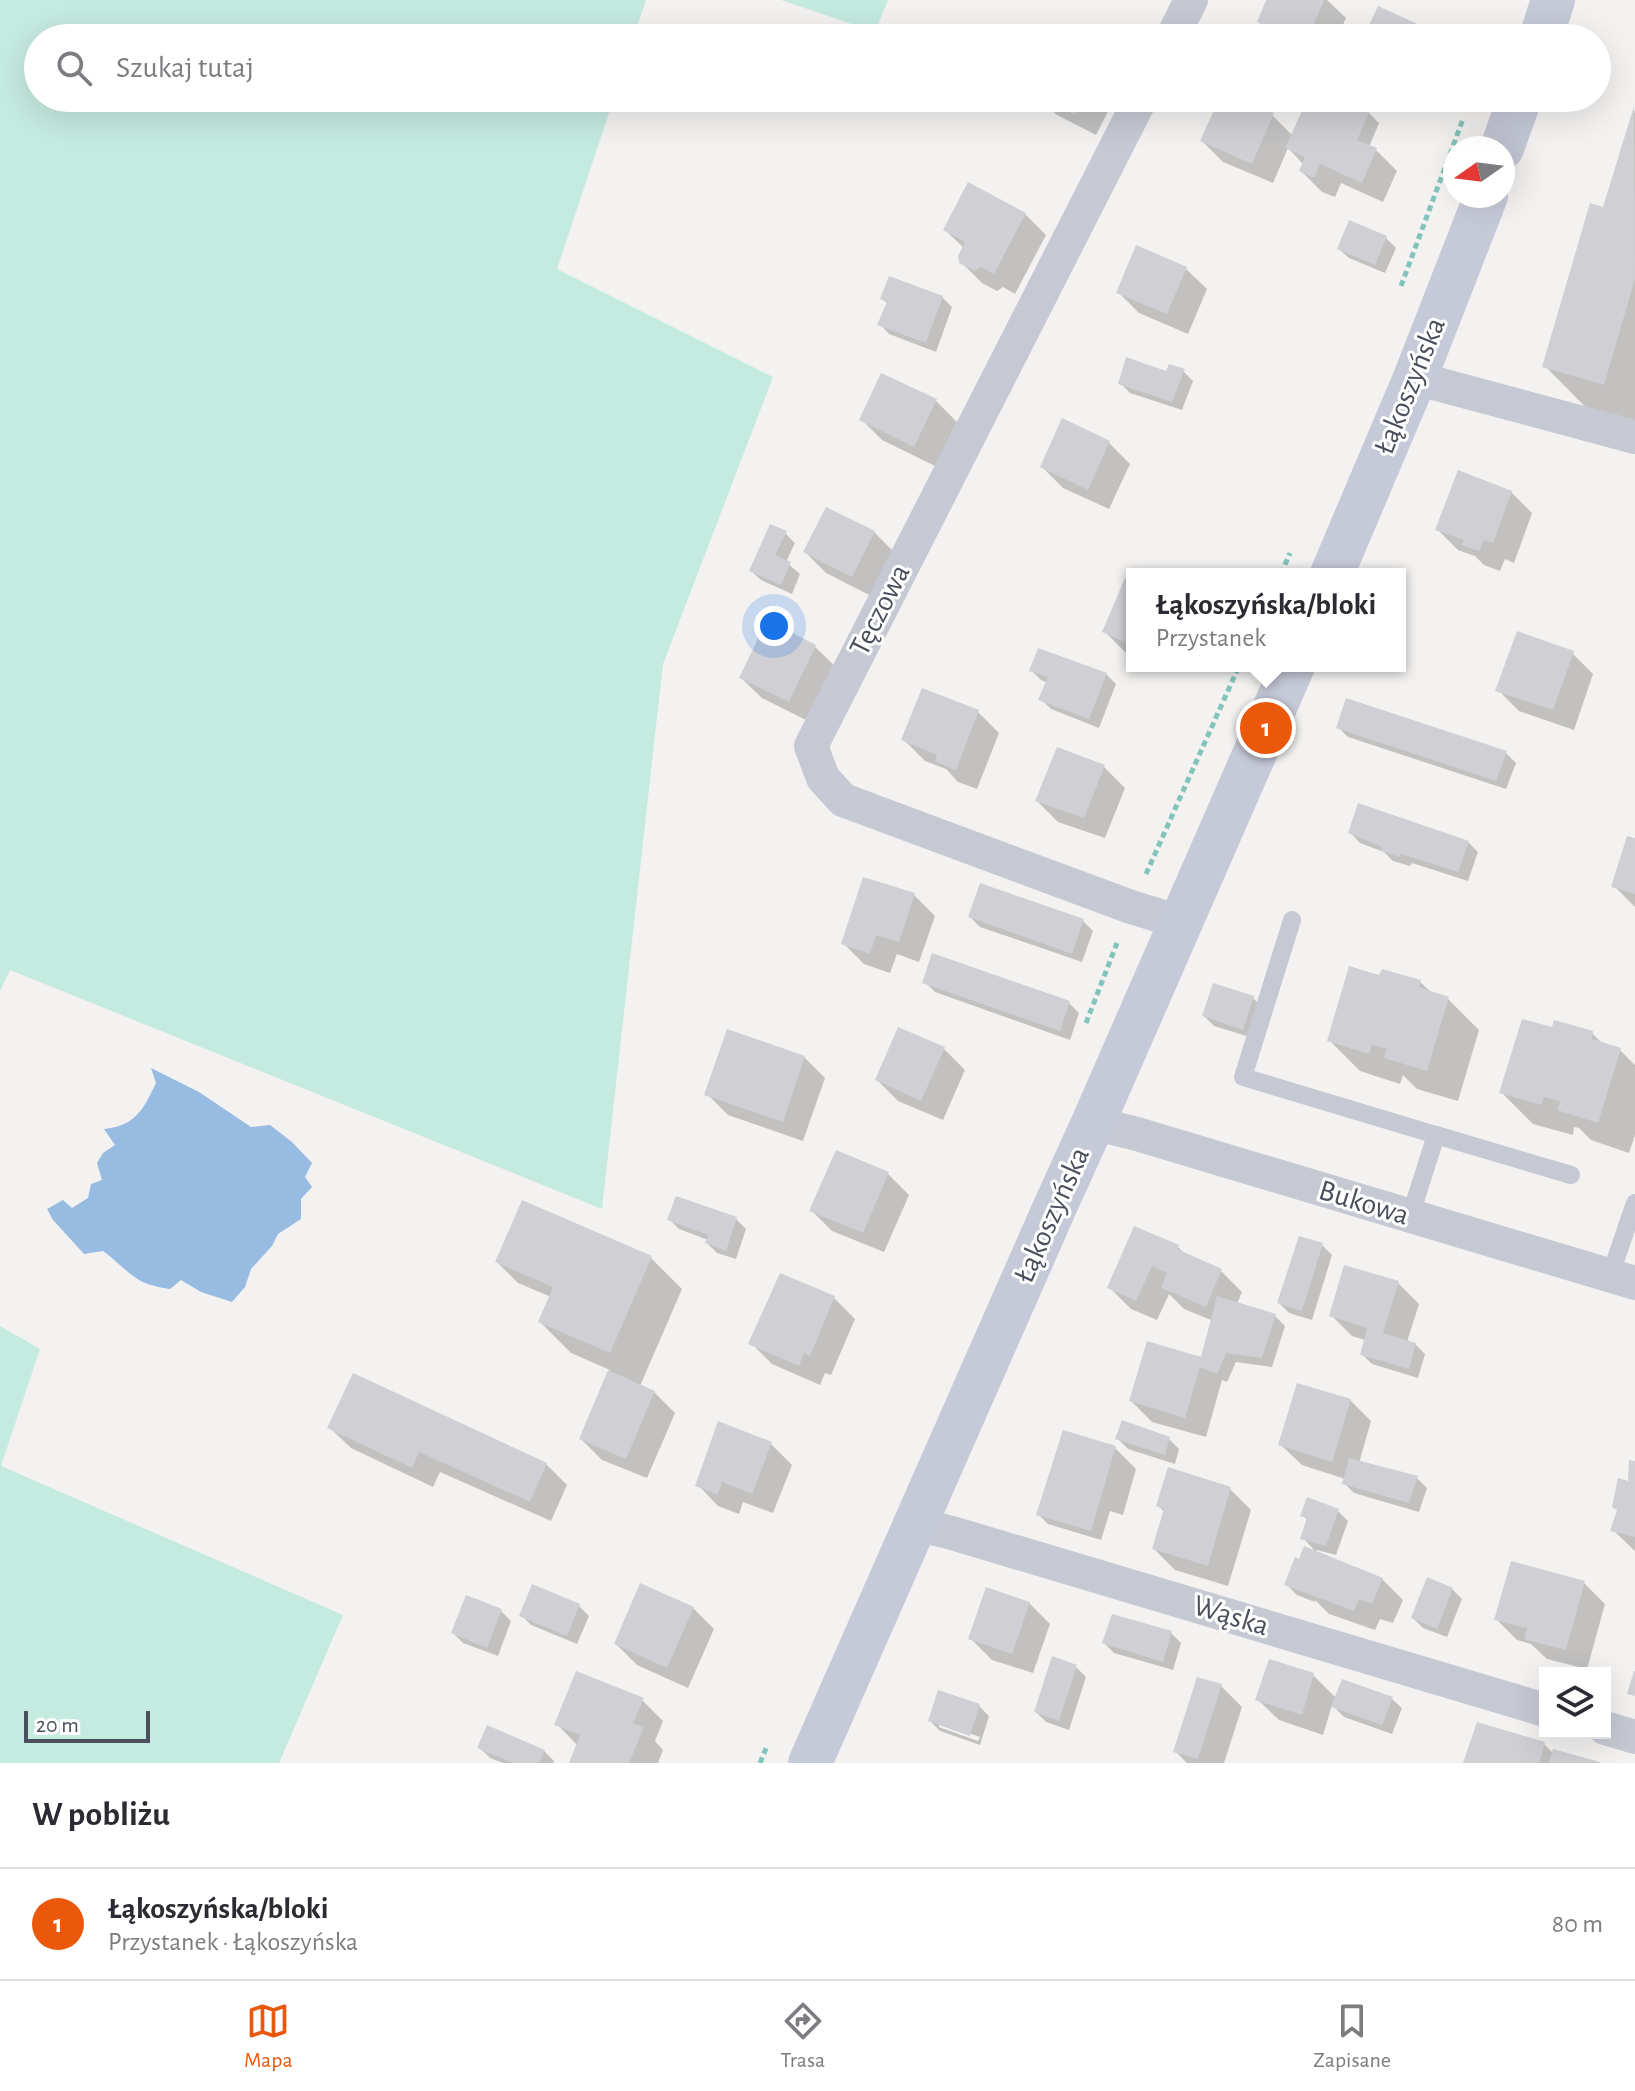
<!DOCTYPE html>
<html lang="pl">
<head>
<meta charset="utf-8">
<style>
  :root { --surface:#fff; --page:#f2f2f3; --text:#2b2b33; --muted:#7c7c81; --line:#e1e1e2; --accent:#ea580c }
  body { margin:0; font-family:"Alegreya Sans",sans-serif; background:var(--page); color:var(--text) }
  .controls { position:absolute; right:24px; bottom:24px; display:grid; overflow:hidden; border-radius:0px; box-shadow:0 8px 32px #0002 }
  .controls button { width:72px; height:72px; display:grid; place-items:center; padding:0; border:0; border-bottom:2px solid var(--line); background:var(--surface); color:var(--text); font:40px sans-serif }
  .compass { position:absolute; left:1443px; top:136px; width:72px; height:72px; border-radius:50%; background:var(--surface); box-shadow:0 8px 32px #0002; rotate:256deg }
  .scale { position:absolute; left:24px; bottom:20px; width:126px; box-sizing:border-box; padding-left:8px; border:4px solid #4b4e5c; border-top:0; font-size:22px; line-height:28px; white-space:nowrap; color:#4b4e5c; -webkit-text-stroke:6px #fff; paint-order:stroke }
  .you { position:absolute; left:774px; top:626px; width:28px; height:28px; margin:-20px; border:6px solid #fff; border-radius:50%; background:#1a73e8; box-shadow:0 0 0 12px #1a73e833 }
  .badge { display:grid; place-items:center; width:52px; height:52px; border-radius:50%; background:var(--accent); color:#fff; font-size:26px; font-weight:700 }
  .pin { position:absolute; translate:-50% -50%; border:4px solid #fff; box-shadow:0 2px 8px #0006 }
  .popup { position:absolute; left:1126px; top:568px; width:280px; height:104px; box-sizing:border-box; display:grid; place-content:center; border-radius:0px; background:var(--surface); filter:drop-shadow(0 2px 6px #0005); font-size:26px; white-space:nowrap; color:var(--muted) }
  .popup b { font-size:30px; color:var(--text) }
  .popup::after { content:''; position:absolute; left:50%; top:100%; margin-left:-16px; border:16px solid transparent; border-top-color:var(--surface) }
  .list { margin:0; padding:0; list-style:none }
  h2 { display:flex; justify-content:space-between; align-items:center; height:104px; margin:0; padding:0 32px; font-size:34px }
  h2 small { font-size:26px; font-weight:400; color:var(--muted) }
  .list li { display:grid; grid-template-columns:52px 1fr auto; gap:24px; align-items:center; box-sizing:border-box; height:112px; padding:0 32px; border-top:2px solid var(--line) }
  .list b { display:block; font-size:30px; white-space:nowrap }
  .list p { margin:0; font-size:26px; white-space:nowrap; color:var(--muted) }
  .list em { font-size:26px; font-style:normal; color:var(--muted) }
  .icon { flex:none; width:44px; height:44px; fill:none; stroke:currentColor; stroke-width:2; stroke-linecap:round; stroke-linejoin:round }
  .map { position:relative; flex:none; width:1635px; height:1763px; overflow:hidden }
  .search { position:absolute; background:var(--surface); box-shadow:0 8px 32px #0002; left:24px; right:24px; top:24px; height:88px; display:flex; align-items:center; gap:20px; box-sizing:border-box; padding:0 28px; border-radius:44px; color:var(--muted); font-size:30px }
  .sheet { height:216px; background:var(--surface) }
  nav { display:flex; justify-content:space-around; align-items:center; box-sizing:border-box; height:112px; border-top:2px solid var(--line); background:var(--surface); font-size:22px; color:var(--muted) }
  nav a { display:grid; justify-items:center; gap:4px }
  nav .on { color:var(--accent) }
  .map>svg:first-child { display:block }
  .green { fill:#c5eae0 }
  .water { fill:#98bbe2 }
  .shadow { fill:#0003; fill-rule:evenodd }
  .building { fill:#cfcfd4 }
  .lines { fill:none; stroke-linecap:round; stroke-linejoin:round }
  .path { stroke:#82c4b9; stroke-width:5; stroke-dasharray:6 4; stroke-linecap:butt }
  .lane { stroke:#c6c9d3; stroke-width:18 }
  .street { stroke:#c6c9d3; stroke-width:34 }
  .secondary { stroke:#c6c9d7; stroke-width:44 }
  .labels { text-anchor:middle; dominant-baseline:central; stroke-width:6; stroke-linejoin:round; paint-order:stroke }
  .street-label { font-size:30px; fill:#4b4e5c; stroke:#fff }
</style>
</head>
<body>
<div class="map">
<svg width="1635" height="1763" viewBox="0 0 1635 1763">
  <rect width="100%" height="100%" fill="#f3f2f1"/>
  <g class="green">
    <path d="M0 0H646L633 38H38V98H614L557 269 773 377 663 664 602 1209 10 970 0 991Z"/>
    <path d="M781 0H888L875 32Z"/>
    <path d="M0 1326 40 1349 1 1466 343 1615 279 1763H0Z"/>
  </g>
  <path class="water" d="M151 1068 199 1092 251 1127 270 1125 292 1142 312 1163 305 1177 312 1187 301 1199V1219L278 1234 272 1246 251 1269 245 1287 232 1302 201 1292 181 1280 170 1289C164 1288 157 1287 151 1285 132 1280 119 1262 103 1251L84 1254 53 1220 47 1209 63 1200 72 1208 88 1198 91 1184 102 1180 97 1163 103 1153 115 1145 104 1129C135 1126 143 1110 156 1083Z"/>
  <g class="shadow">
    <path d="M1268 0H1327L1346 18 1337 38H1255Z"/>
    <path d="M1039 98H1115L1096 135 1057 115Z"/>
    <path d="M1214 98H1233L1272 115 1293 136 1310 98H1334L1369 113 1379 123 1369 147 1376 150 1397 171 1383 202 1341 183 1335 197 1322 192 1301 171 1304 165 1288 148 1273 183 1223 162 1202 141 1215 112 1210 107Z"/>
    <path d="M1386 98H1401L1399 104Z"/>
    <path d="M1407 98H1432L1428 107Z"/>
    <path d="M1635 110V433L1601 423 1545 366 1605 210Z"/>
    <path d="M1025 214 1046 235 1015 294 1003 287 997 291 982 283 961 262 964 248 945 230Z"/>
    <path d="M1386 238 1396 248 1385 273 1349 258 1339 249Z"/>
    <path d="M1186 269 1207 289 1188 334 1139 313 1118 292Z"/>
    <path d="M942 297 952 307 936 352 889 334 880 324 888 304 882 299Z"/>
    <path d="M1183 371 1193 381 1182 410 1130 393 1120 383Z"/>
    <path d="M936 401 957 422 935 466 882 440 862 420Z"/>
    <path d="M1109 443 1130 464 1109 509 1063 488 1042 467Z"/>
    <path d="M1511 492 1532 513 1514 563 1505 559 1500 571 1484 565 1475 556 1458 550 1437 529Z"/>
    <path d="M874 532 895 553 873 597 826 573 805 552Z"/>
    <path d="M785 533 795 543 786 562 800 574 792 594 761 580 751 571Z"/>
    <path d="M1132 583V656L1126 653 1105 632Z"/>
    <path d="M815 647 836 667 810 722 762 698 741 678Z"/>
    <path d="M1572 653 1593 674 1574 730 1519 711 1498 690Z"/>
    <path d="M1157 666H1171L1169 671Z"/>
    <path d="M1031 670 1106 674 1116 684 1099 728 1051 709 1041 699 1048 683 1041 680Z"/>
    <path d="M978 712 999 733 977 789 958 782 946 769 925 761 904 740Z"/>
    <path d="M1338 727 1506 753 1516 763 1506 789 1348 737Z"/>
    <path d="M1104 767 1125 788 1105 838 1058 822 1037 801Z"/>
    <path d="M1350 832 1468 842 1478 852 1468 881 1412 863 1410 866 1393 861 1384 852 1360 843Z"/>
    <path d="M1635 840V907L1614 886Z"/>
    <path d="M981 885 1083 921 1093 931 1082 962 980 927 970 917Z"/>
    <path d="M914 895 935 916 919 962 897 954 890 973 864 964 843 943Z"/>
    <path d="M1380 978 1420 982 1432 993 1448 999 1479 1030 1458 1101 1417 1089 1403 1075 1400 1084 1360 1071 1329 1040Z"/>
    <path d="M925 982 1069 1003 1079 1013 1070 1040 935 992Z"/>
    <path d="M1253 998 1263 1008 1253 1038 1214 1026 1204 1016Z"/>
    <path d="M1553 1029 1592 1033 1603 1044 1620 1050 1635 1065V1135L1629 1153 1591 1140 1579 1128 1574 1127 1573 1135 1533 1124 1501 1092Z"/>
    <path d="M944 1049 965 1070 943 1120 898 1101 877 1080Z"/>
    <path d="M804 1057 825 1078 803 1141 728 1115 707 1094Z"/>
    <path d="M888 1174 909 1195 884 1252 832 1231 811 1210Z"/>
    <path d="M669 1219H736L746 1229 736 1259 717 1253 707 1243 708 1240 679 1229Z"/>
    <path d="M582 1228 651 1258 682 1289 640 1386 654 1392 675 1413 647 1478 602 1460 581 1439 610 1370 571 1353 540 1322 551 1297 518 1283 497 1262Z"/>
    <path d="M1322 1245 1332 1255 1312 1320 1289 1313 1279 1303Z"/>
    <path d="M1177 1246 1187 1256 1221 1271 1242 1292 1237 1304 1275 1316 1285 1326 1272 1367 1236 1362 1227 1382 1222 1380 1206 1437 1152 1422 1131 1401 1204 1360 1211 1320 1184 1309 1169 1294 1157 1320 1131 1309 1110 1288Z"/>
    <path d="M781 1275 834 1298 855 1319 831 1375 825 1373 820 1385 772 1364 751 1343Z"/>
    <path d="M1398 1283 1419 1304 1407 1342 1415 1344 1425 1354 1418 1378 1372 1364 1362 1354 1365 1340 1352 1336 1331 1315Z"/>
    <path d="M1350 1400 1371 1421 1359 1463 1417 1478 1427 1488 1419 1512 1354 1493 1344 1483 1345 1479 1302 1465 1281 1445Z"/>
    <path d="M330 1428 546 1464 567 1485 551 1521 440 1472 433 1487 351 1448Z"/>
    <path d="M1118 1439H1169L1179 1449 1175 1464 1128 1449Z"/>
    <path d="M771 1444 792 1465 773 1513 743 1502 739 1514 718 1506 698 1485Z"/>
    <path d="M1115 1448 1136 1469 1123 1515 1110 1511 1101 1540 1048 1524 1038 1514Z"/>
    <path d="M1635 1464V1551L1613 1530Z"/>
    <path d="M1230 1489 1251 1510 1228 1586 1175 1570 1154 1549 1165 1512 1158 1506Z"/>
    <path d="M1338 1511 1348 1521 1336 1555 1317 1550 1316 1552 1303 1538 1308 1521 1303 1515Z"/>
    <path d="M1382 1579 1403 1600 1393 1623 1380 1619 1375 1630 1329 1614 1315 1600V1602L1297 1595 1287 1585Z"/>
    <path d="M1584 1583 1605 1604 1587 1669 1547 1659 1531 1644 1517 1640 1497 1620Z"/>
    <path d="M1452 1589 1462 1599 1447 1637 1423 1628 1413 1618Z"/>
    <path d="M467 1598 501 1611 511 1621 498 1656 463 1643 453 1633Z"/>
    <path d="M1029 1603 1050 1624 1033 1673 992 1660 971 1639Z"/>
    <path d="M579 1606 589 1616 577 1644 531 1625 521 1615Z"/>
    <path d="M693 1608 714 1629 688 1688 637 1665 616 1644Z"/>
    <path d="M1171 1633 1181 1643 1173 1670 1114 1653 1104 1643Z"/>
    <path d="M1076 1667 1086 1677 1069 1730 1046 1722 1036 1712Z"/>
    <path d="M1313 1675 1337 1699H1392L1402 1708 1392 1734 1344 1717 1332 1705 1323 1735 1279 1720 1258 1700Z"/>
    <path d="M1221 1686 1242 1707 1224 1763H1187L1175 1751Z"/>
    <path d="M642 1700 663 1721 655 1741 663 1750 658 1763H571L578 1746 557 1724Z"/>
    <path d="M979 1706 989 1716 980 1745 940 1731 930 1721ZM939 1723 980 1737 978 1741 939 1727Z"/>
    <path d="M1544 1744 1554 1754 1596 1763H1465Z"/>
    <path d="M480 1748 544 1751 554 1761 553 1763H503L490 1758Z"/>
  </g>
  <g class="building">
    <path d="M1266 0H1324L1308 38H1253L1260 23 1257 22Z"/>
    <path d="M1378 6 1433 31 1429 38H1363Z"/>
    <path d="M1040 98H1084L1075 115Z"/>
    <path d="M1212 98H1238L1274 113 1252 164 1200 141 1214 110 1208 108Z"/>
    <path d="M1308 98H1339L1370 111 1357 140 1377 148 1362 183 1320 164 1314 178 1299 171 1305 157 1285 148Z"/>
    <path d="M1634 106 1635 279 1604 385 1542 367 1590 203 1603 207Z"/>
    <path d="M968 182 1026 213 994 274 981 267 975 271 959 263 958 256 965 242 943 230Z"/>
    <path d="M1349 220 1387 236 1375 265 1337 249Z"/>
    <path d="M1136 245 1187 267 1167 314 1116 293Z"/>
    <path d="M889 276 943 296 926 343 877 325 887 302 880 299Z"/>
    <path d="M1126 357 1166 371 1169 364 1185 369 1172 402 1118 384Z"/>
    <path d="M881 373 937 399 914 447 859 420Z"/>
    <path d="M1062 418 1110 441 1088 490 1040 467Z"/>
    <path d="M1458 470 1512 491 1493 543 1484 540 1479 551 1461 545 1464 540 1435 530Z"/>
    <path d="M826 507 875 531 852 577 803 552Z"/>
    <path d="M770 524 787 531 775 555 791 562 781 585 749 571Z"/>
    <path d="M1125 578 1132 581V645L1102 632Z"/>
    <path d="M767 620 816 645 789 702 739 678Z"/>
    <path d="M1517 631 1574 651 1553 710 1495 691Z"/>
    <path d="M1038 648 1107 673 1089 719 1038 700 1048 677 1029 671Z"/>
    <path d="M922 688 979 710 956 770 935 761 937 755 901 740Z"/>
    <path d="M1346 698 1507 751 1496 781 1336 728Z"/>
    <path d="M1057 747 1105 765 1084 818 1035 801Z"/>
    <path d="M1358 803 1469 841 1458 872 1401 854 1399 857 1381 851 1382 847 1348 833Z"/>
    <path d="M1627 836 1635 838V894L1611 887Z"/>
    <path d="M863 877 915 893 899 942 876 935 870 954 841 944Z"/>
    <path d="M980 883 1084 919 1072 954 968 917Z"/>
    <path d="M932 953 1070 1001 1060 1031 922 983Z"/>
    <path d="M1349 966 1379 975 1382 969 1421 980 1419 987 1449 997 1427 1071 1384 1058 1387 1049 1372 1045 1369 1054 1327 1041Z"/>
    <path d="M1213 983 1254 996 1243 1030 1202 1016Z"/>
    <path d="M1522 1019 1552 1027 1554 1020 1593 1031 1592 1039 1621 1048 1598 1123 1557 1110 1560 1101 1543 1097 1542 1105 1499 1093Z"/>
    <path d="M898 1027 945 1047 921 1101 875 1080Z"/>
    <path d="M727 1029 805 1056 783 1122 704 1095Z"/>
    <path d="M836 1150 889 1172 863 1233 809 1211Z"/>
    <path d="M676 1196 737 1217 726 1251 705 1243 708 1235 667 1220Z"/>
    <path d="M522 1200 652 1256 610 1353 538 1322 553 1287 495 1262Z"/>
    <path d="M1134 1226 1179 1245 1177 1249 1222 1269 1206 1307 1161 1288 1167 1273 1152 1266 1136 1301 1107 1288Z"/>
    <path d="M1299 1236 1323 1243 1302 1311 1277 1303Z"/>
    <path d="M1344 1265 1399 1281 1383 1333 1416 1343 1409 1369 1360 1355 1367 1328 1329 1316Z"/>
    <path d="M780 1273 835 1296 810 1356 804 1353 799 1366 748 1344Z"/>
    <path d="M1217 1296 1276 1314 1262 1358 1226 1353 1217 1374 1200 1367 1185 1418 1129 1401 1147 1341 1201 1357Z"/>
    <path d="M608 1370 655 1391 626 1459 579 1439Z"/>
    <path d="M353 1373 547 1463 530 1502 419 1452 412 1468 327 1428Z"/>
    <path d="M1297 1383 1351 1399 1332 1462 1278 1445Z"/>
    <path d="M1122 1420 1170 1437 1165 1455 1115 1439Z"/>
    <path d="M718 1421 772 1442 752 1494 722 1482 718 1495 695 1486Z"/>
    <path d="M1063 1430 1116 1446 1091 1531 1036 1515Z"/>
    <path d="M1349 1458 1418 1476 1409 1503 1342 1484Z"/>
    <path d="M1629 1460 1635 1461V1537L1610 1531 1617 1510 1612 1507 1618 1478 1628 1481Z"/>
    <path d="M1168 1467 1231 1487 1208 1566 1152 1549 1164 1509 1156 1506Z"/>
    <path d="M1307 1497 1339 1509 1326 1546 1300 1539 1307 1518 1300 1516Z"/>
    <path d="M1304 1546 1383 1578 1372 1604 1359 1599 1354 1611 1284 1585 1295 1557 1299 1559Z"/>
    <path d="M1511 1561 1585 1581 1566 1650 1524 1639 1527 1628 1494 1620Z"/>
    <path d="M1427 1577 1453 1588 1437 1629 1411 1618Z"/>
    <path d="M640 1583 694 1607 667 1668 614 1644Z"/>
    <path d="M532 1584 580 1604 567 1636 519 1616Z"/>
    <path d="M986 1587 1030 1602 1012 1654 968 1639Z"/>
    <path d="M466 1595 502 1609 487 1648 451 1633Z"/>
    <path d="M1112 1614 1172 1631 1163 1662 1102 1643Z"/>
    <path d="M1052 1656 1077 1665 1059 1721 1034 1712Z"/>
    <path d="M1269 1659 1314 1673 1302 1715 1255 1700Z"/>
    <path d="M576 1671 644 1698 633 1723 644 1727 629 1763H569L580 1735 554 1725Z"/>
    <path d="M1634 1671H1635V1696L1627 1694Z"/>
    <path d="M1197 1677 1222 1684 1198 1759 1173 1752Z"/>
    <path d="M1342 1679 1393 1697 1382 1725 1331 1707Z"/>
    <path d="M938 1690 980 1704 970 1736 928 1721Z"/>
    <path d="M1477 1722 1545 1742 1539 1763H1463Z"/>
    <path d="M487 1725 545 1750 539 1763H513L477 1748Z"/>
    <path d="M1553 1749 1600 1762V1763H1549Z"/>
  </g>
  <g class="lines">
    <g class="path">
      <path d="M1401 286 1463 119"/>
      <path d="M1281 574 1290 553"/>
      <path d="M1146 874 1239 666"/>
      <path d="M1086 1023 1117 943"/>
      <path d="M760 1763 767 1746"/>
    </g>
    <g class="lane">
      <path d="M1292 920 1243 1077 1436 1135"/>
      <path d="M1410 1217 1436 1135 1571 1175"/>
      <path d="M1610 1276 1635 1203"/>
    </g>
    <g class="street">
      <path d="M1172 38 1191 0"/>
      <path d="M1141 98 811 746 823 778 843 800 1131 907 1180 922"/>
      <path d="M1415 378 1635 437"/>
      <path d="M1093 1123 1137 1134 1635 1283"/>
      <path d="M916 1524 952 1533 1545 1710"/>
      <path d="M1605 1728 1635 1737"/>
    </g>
    <g class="secondary">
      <path d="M1541 38 1553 0"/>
      <path d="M1502 148 1520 98"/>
      <path d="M1332 574 1415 378 1486 196"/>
      <path d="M810 1763 1054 1209 1093 1123 1293 666"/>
    </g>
  </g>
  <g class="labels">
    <g class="street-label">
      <text transform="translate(1410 386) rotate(-68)">Łąkoszyńska</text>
      <text transform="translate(880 610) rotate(-63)">Tęczowa</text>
      <text transform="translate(1364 1203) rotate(17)">Bukowa</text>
      <text transform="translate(1052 1215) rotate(-66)">Łąkoszyńska</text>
      <text transform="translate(1231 1616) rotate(17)">Wąska</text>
    </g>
  </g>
</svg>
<div class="controls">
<button><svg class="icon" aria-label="layers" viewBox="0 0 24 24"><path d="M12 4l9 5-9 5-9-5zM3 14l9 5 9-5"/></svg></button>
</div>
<svg class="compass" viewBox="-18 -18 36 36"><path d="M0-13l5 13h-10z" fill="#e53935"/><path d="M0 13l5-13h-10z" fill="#7c7c81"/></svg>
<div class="scale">20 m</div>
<div class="you"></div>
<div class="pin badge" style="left:1266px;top:728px">1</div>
<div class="popup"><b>Łąkoszyńska/bloki</b>Przystanek</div>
<div class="search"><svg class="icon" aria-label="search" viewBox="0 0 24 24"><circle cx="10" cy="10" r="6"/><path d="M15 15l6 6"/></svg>Szukaj tutaj</div>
</div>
<section class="sheet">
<h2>W pobliżu<small></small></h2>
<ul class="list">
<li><span class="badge">1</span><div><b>Łąkoszyńska/bloki</b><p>Przystanek · Łąkoszyńska</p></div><em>80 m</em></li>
</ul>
</section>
<nav>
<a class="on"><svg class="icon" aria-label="map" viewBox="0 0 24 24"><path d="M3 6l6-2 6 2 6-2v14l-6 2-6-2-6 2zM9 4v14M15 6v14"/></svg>Mapa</a>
<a><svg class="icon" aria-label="directions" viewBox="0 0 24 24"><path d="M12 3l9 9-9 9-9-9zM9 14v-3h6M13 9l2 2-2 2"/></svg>Trasa</a>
<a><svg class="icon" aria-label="saved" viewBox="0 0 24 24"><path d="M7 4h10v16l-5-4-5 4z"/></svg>Zapisane</a>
</nav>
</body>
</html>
